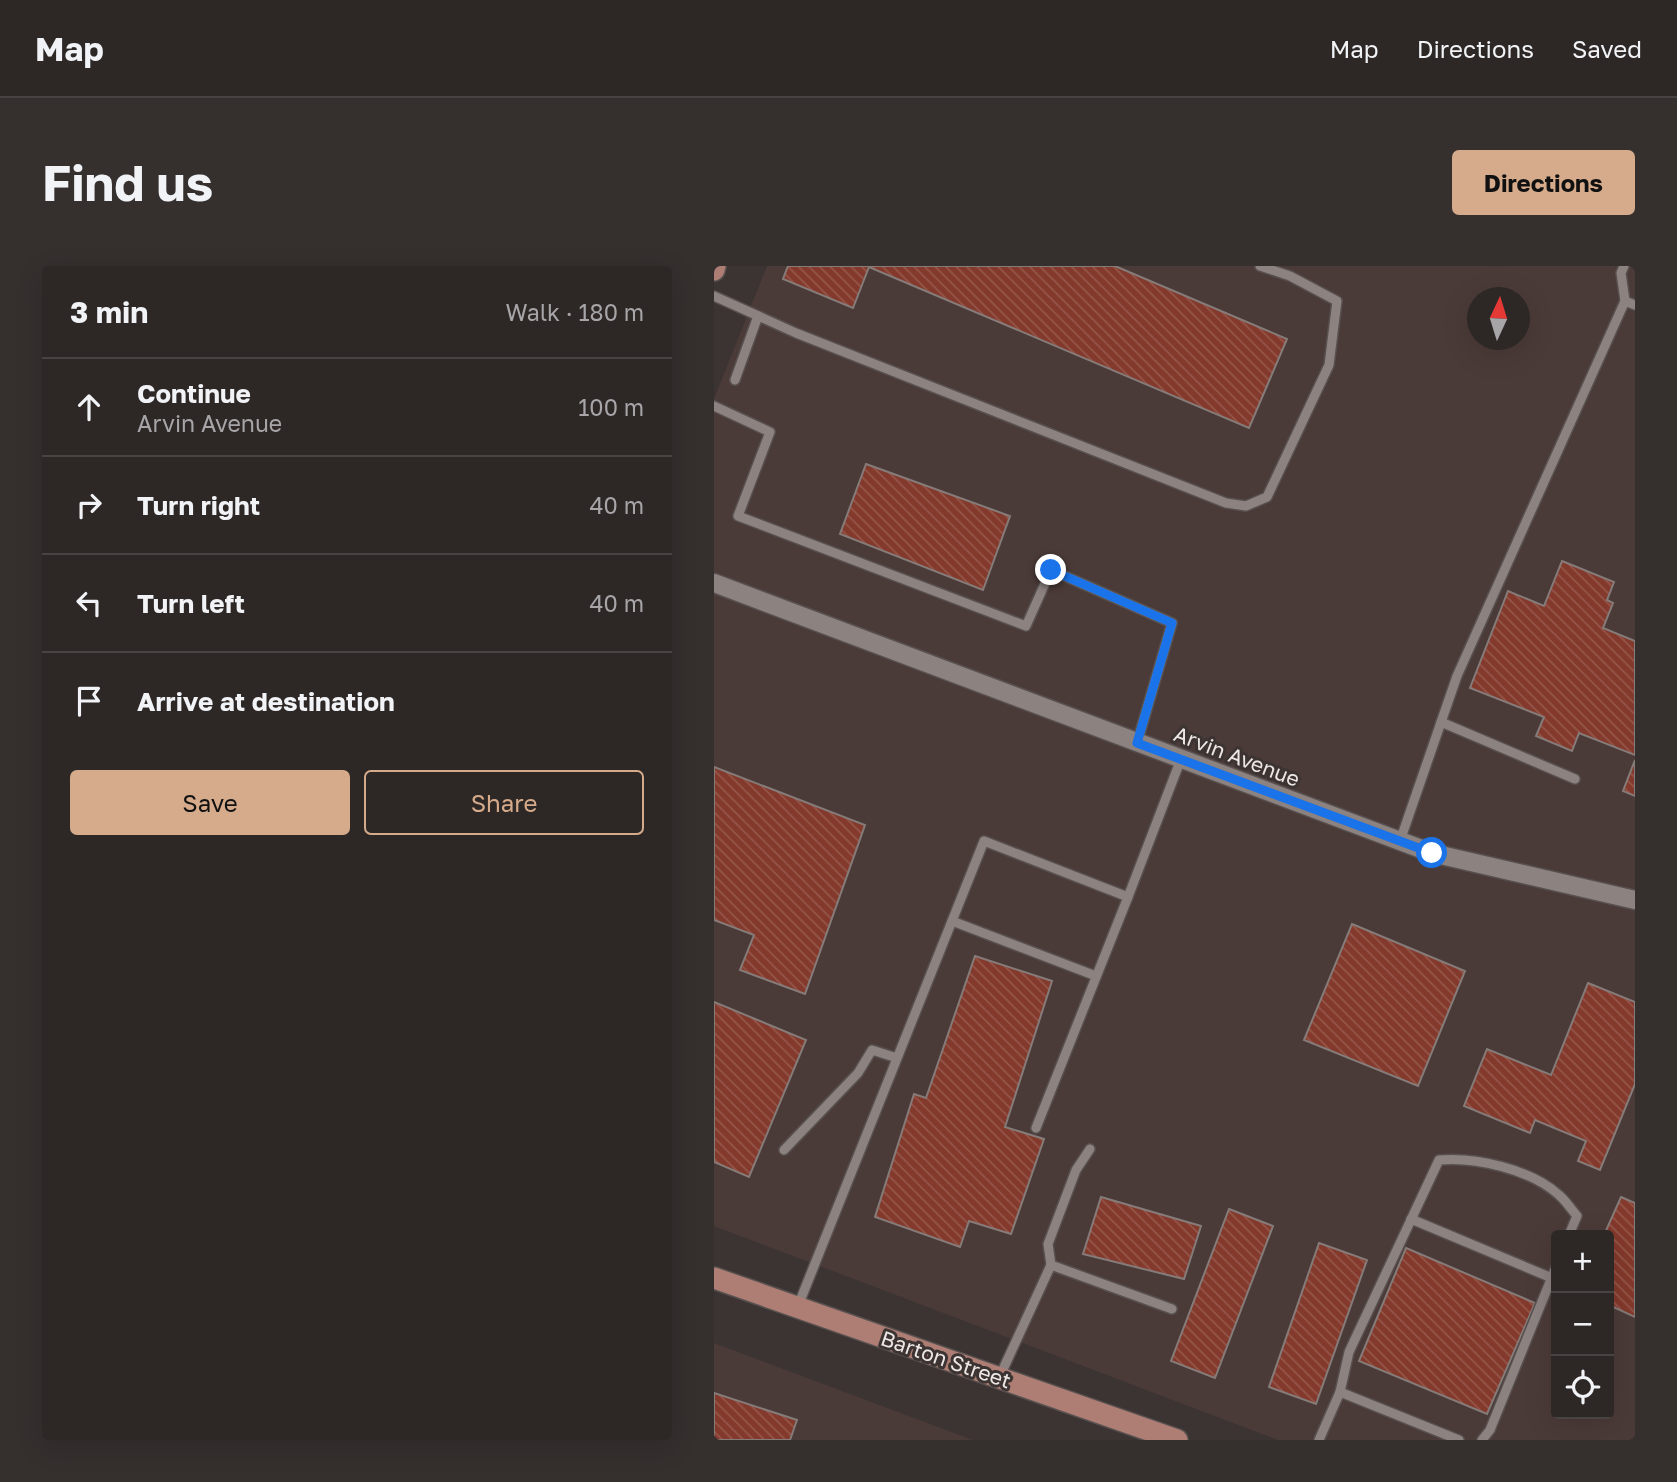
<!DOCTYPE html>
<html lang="en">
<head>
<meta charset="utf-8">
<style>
  :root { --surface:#2d2726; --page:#352f2e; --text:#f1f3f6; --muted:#a7a5a7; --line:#484443; --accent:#d6ab8b }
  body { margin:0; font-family:"Golos Text",sans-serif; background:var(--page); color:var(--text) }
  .controls { position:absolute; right:21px; bottom:21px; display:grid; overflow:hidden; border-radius:7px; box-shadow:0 7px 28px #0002 }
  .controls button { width:63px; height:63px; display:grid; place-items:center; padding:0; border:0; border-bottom:2px solid var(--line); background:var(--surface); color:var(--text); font:35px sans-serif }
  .compass { position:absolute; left:753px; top:21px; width:63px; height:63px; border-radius:50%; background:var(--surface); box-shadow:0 7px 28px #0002; rotate:4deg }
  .stop { position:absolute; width:21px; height:21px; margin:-16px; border:5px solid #1a73e8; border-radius:50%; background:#fff }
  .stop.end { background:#1a73e8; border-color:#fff; box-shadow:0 2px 7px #0008 }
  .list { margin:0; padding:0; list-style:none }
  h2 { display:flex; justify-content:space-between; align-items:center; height:91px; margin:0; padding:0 28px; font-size:30px }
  h2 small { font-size:23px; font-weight:400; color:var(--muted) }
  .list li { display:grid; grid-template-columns:46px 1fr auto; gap:21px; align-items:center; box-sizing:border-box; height:98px; padding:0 28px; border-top:2px solid var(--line) }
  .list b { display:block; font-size:26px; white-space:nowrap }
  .list p { margin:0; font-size:23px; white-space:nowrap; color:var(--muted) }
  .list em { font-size:23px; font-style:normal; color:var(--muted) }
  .actions { display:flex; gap:14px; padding:21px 28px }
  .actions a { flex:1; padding:16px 0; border:2px solid var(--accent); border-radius:7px; text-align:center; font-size:24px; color:var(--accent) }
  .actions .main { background:var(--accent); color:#111 }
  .icon { flex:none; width:38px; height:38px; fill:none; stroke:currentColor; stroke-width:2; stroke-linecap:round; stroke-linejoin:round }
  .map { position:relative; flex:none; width:921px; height:1174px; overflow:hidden; border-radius:7px }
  header { display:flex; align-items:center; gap:42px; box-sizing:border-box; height:98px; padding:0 35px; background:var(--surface); border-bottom:2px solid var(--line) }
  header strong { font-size:33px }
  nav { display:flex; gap:38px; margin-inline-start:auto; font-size:24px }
  .intro { display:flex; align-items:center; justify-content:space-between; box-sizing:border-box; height:168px; padding:0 42px }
  h1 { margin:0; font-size:49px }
  .button { padding:18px 32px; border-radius:7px; background:var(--accent); color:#111; font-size:24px; font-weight:700 }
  main { display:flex; gap:42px; padding:0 42px }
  aside { flex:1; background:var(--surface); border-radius:7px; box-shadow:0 7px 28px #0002 }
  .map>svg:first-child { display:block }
  .built { fill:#4b3b38; fill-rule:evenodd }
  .building { fill:url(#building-back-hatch); stroke:#857b79; stroke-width:2 }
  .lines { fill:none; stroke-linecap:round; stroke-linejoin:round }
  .lane-casing { stroke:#57504f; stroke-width:12 }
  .street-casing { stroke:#57504f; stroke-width:21 }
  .secondary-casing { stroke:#57504f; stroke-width:24 }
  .lane { stroke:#8c8280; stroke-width:9 }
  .street { stroke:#8c8280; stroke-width:18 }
  .secondary { stroke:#ae7e75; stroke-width:21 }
  .route { stroke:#1a73e8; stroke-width:9 }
  .labels { text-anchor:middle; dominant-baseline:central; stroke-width:6; stroke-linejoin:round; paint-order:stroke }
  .street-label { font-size:21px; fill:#ece6e5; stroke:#3c3432 }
</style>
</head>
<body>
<header>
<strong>Map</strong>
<nav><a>Map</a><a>Directions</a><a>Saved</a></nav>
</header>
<div class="intro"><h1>Find us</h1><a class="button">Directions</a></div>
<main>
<aside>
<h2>3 min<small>Walk · 180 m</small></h2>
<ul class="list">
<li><svg class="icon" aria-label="ahead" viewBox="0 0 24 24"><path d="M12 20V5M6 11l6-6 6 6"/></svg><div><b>Continue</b><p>Arvin Avenue</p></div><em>100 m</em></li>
<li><svg class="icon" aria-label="right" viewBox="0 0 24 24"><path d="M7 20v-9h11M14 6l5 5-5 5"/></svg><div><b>Turn right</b></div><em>40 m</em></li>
<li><svg class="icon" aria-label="left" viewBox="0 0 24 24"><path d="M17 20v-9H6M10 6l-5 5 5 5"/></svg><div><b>Turn left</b></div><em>40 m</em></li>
<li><svg class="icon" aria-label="arrive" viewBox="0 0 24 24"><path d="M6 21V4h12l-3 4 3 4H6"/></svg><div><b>Arrive at destination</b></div></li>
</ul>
<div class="actions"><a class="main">Save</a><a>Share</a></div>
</aside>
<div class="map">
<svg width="921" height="1174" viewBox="0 0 921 1174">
  <defs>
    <pattern id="building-back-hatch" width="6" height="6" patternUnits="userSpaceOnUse" patternTransform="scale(1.75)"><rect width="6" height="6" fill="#83392b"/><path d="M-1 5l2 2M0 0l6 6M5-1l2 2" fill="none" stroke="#95564a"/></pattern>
  </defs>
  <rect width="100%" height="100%" fill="#3c3432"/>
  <g class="built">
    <path d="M53 0H921V1174H564L0 960V133ZM764 32H806V74H764ZM842 969H895V1148H842Z"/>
    <path d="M0 1077 259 1174H0Z"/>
  </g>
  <g class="building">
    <path d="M74 0H401L573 73 535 162 155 1 139 42 69 13Z"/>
    <path d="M152 198 296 250 269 324 126 268Z"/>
    <path d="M848 295 900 316 893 334 899 337 889 362 921 375V489L865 467 858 485 822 470 830 451 756 422 794 325 830 340Z"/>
    <path d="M921 494V530L909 525Z"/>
    <path d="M0 501 151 559 91 728 26 704 40 669 0 654Z"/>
    <path d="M638 658 751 705 704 820 590 774Z"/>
    <path d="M261 690 338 715 291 861 330 873 297 968 255 955 246 981 161 951 200 828 212 832Z"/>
    <path d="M874 717 921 736V818L886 904 864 895 872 875 821 854 816 867 750 840 773 783 837 809Z"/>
    <path d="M0 736 92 774 35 911 0 896Z"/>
    <path d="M387 931 487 960 470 1013 369 988Z"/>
    <path d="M907 931 921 937V1051L895 1039V969H890Z"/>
    <path d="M515 943 559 960 501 1112 457 1095Z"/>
    <path d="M605 977 653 994 602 1138 555 1121Z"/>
    <path d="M692 982 821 1037 773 1148 645 1095Z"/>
    <path d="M0 1127 83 1154 76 1174H0Z"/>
  </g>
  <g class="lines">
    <defs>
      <g id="lane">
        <path d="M910 0 907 7 911 35"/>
        <path d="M0 30 82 67 512 237 532 240 553 231 615 99 623 35 576 10 546 0"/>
        <path d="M21 114 44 50"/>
        <path d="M0 140 56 166 24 250 312 360 337 304 458 357 423 477"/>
        <path d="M727 456 861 513"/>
        <path d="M686 575 743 410 911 35 921 39"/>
        <path d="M238 655 382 710"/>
        <path d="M322 862 414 631"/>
        <path d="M70 884 144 807 158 784 183 792"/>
        <path d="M697 953 838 1012"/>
        <path d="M337 999 334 978 362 904 376 883"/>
        <path d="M84 1040 270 575 414 631 467 493"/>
        <path d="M286 1110 337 999 458 1043"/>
        <path d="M626 1126 635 1086 725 894C762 891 816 903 845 929 852 935 857 943 863 950L855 969"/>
        <path d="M605 1174 626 1126 745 1174"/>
        <path d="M768 1174 776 1164 842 1001"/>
      </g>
      <path id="street" d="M0 317 718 587 921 634"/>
      <g id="secondary">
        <path d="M0 4 1 0"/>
        <path d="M0 1012 463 1174"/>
      </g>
    </defs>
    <use href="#lane" class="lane-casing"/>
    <use href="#street" class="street-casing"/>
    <use href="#secondary" class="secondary-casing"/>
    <use href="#lane" class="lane"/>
    <use href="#street" class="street"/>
    <use href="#secondary" class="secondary"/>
  </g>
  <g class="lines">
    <path class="route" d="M337 304 458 357 423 477 718 587"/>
  </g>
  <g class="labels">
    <g class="street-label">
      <text transform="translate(523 490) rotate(21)">Arvin Avenue</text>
      <text transform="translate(232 1093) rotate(19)">Barton Street</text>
    </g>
  </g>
</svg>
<div class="controls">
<button>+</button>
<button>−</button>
<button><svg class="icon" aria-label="locate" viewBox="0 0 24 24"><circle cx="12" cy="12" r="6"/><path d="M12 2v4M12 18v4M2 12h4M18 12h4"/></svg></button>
</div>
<svg class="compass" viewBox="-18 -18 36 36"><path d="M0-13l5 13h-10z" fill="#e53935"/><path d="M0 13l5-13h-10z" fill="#a7a5a7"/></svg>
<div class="stop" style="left:718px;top:587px"></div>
<div class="stop end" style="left:337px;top:304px"></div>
</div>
</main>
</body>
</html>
